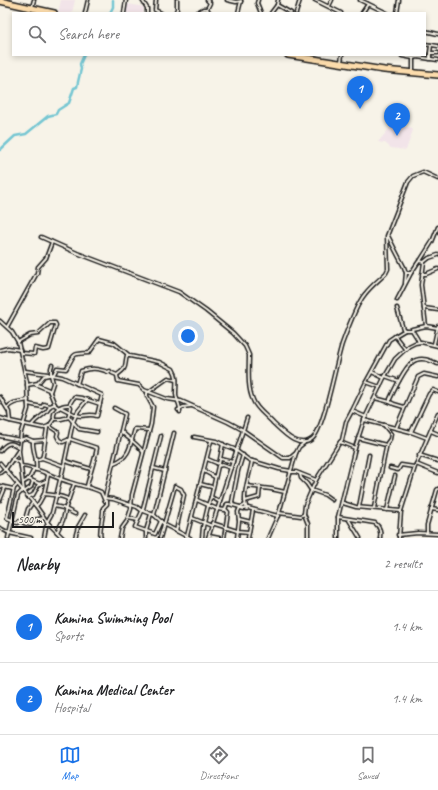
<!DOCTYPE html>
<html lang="en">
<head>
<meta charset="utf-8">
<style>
  :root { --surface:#fff; --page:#f6f6f6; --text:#202124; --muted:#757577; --line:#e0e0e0; --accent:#1a73e8 }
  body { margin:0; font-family:Caveat,sans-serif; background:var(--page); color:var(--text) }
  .scale { position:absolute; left:12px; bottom:10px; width:102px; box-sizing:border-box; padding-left:4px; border:2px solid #1c1c1c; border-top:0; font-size:11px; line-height:14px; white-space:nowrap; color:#1c1c1c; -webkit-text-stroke:3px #f7f3e8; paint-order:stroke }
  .you { position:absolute; left:188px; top:336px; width:14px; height:14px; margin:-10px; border:3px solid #fff; border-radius:50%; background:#1a73e8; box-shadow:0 0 0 6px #1a73e833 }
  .badge { display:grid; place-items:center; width:26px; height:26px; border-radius:50%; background:var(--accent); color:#fff; font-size:13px; font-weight:700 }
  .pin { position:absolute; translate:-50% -33px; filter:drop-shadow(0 1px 2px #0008) }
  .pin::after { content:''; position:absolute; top:21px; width:14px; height:12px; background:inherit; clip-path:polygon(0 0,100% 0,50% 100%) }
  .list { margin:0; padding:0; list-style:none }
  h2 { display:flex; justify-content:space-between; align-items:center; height:52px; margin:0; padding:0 16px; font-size:17px }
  h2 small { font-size:13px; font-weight:400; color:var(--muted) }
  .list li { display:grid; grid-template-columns:26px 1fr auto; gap:12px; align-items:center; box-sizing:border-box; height:72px; padding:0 16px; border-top:1px solid var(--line) }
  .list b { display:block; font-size:15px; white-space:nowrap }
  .list p { margin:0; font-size:13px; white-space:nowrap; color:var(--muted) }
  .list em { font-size:13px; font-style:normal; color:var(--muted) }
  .icon { flex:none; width:22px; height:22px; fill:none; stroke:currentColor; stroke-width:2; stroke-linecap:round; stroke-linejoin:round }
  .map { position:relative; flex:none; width:438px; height:538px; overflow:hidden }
  .search { position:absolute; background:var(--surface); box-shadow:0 2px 6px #0003; left:12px; right:12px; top:12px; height:44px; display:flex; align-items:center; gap:10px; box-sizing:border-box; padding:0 14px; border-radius:0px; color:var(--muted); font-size:15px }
  .sheet { height:196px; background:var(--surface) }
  nav { display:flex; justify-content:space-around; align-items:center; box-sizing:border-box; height:56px; border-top:1px solid var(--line); background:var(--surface); font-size:11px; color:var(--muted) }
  nav a { display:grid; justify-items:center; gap:2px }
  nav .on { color:var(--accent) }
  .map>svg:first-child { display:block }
  .built { fill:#f2e4e9 }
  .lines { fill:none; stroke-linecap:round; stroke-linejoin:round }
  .river { stroke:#76c6d2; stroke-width:2.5 }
  .street-casing { stroke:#1c1c1c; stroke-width:5 }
  .highway-casing { stroke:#1c1c1c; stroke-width:8 }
  .street { stroke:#f7f3e8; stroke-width:2 }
  .highway { stroke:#fcdcac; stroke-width:5 }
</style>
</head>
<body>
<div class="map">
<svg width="438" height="538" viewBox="0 0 438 538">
  <rect width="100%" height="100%" fill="#f7f3e8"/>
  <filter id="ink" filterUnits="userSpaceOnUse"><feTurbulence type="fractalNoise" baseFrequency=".025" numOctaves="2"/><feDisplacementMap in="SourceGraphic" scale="8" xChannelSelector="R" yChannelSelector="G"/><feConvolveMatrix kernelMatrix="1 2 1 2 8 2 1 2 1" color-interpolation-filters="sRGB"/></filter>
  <g filter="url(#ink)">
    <g class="built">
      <path d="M61 0H75L72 13H58Z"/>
      <path d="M128 4 144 7 143 11 144 13H126Z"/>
      <path d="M399 122 405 127H410L413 130 406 150 391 148 385 143 378 142 394 123Z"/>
    </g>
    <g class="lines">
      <g class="river">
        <path d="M110 13 113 7V0"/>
        <path d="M0 150 15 136 26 134 48 116 56 114 58 110 69 103 74 88 77 87 78 82 81 69 80 64 84 55"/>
      </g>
      <defs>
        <g id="street">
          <path d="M142 0 147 8V13"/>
          <path d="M156 0 155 10 161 13"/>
          <path d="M207 0 210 3 207 9"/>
          <path d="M227 0 236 2 241 1"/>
          <path d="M258 0 257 3 261 13"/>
          <path d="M315 0 341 13"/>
          <path d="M360 0 387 13"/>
          <path d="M277 5 291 13"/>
          <path d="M329 6 332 0"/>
          <path d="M32 7 34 0"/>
          <path d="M85 13 88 0"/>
          <path d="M124 13 126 0"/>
          <path d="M175 13 177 9V0"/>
          <path d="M196 13 203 9H207L210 13"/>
          <path d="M238 13 241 1"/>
          <path d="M271 13 277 5 278 0"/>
          <path d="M296 13 300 0"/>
          <path d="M362 13 368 4"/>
          <path d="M397 13 399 0"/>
          <path d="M425 31 438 34"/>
          <path d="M425 44 438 46"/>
          <path d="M430 53 431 45"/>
          <path d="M402 56 413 58V72"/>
          <path d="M413 58 417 57 438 60"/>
          <path d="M430 59V53H438"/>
          <path d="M341 62 342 55"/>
          <path d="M388 236 404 267 406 273 405 283"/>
          <path d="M41 237 77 253 179 292 206 311 233 333 245 346 249 355C249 369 247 387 253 400 256 409 267 416 273 423 282 431 298 450 312 439 324 430 336 362 342 344 346 333 358 302 365 294 371 286 379 280 386 273L388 269 387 236 408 182 413 176 423 172 438 179"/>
          <path d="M420 261 432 242 438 227"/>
          <path d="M424 262 421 285 426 326"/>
          <path d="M406 273H411L419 261 424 262 429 258 438 255"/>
          <path d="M422 274H426L438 269"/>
          <path d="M397 300 411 273"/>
          <path d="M397 308 403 329 405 330H412L417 338 419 342"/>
          <path d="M424 308 438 310"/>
          <path d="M0 321 12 332 18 342 27 382 28 409 21 432 19 451 24 492"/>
          <path d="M7 327 37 273 38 267 46 258 52 242"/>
          <path d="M412 329 426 326 438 328"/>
          <path d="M395 336 405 330"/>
          <path d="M18 342 30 335 38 334 50 323H55L56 325 49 349 43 350 35 348 34 354 21 353"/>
          <path d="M434 344 438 326"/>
          <path d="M0 350 8 348 20 350"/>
          <path d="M25 371 48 374"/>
          <path d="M372 372 384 378"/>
          <path d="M112 373 117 375 118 381 139 385 144 390 167 399 181 401 228 422 243 430 283 458H290L296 453"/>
          <path d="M51 375V368L52 365"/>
          <path d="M52 375 62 377 102 395 97 416C87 413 83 418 76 415"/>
          <path d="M117 375C128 367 124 367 127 355L129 356"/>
          <path d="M385 376 399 381"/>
          <path d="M366 382 380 387"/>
          <path d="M35 384 49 390 55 405 59 408"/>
          <path d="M77 384 81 371C91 368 97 368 108 372L110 371"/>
          <path d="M27 385 38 383 44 376 54 374 57 368 66 369C76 354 69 354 89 353L99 339 114 343 130 356 159 362 173 369C178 377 176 384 176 394 176 400 181 405 180 412"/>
          <path d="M50 392 53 383 51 375"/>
          <path d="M0 397 9 412 10 421 43 428 49 426 58 432 57 436 59 440 63 442 70 439 97 448C95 460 90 473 87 486"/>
          <path d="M375 398 390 402"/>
          <path d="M28 404 42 407 44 404 50 406"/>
          <path d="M60 407 76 415"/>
          <path d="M404 407 394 404 390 402V399C395 389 406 363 416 360 424 357 431 361 438 364"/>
          <path d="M7 408C13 401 20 402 28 400"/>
          <path d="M178 410 183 407 191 406"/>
          <path d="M68 417 71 407 69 405"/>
          <path d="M366 417 352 411 366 382 389 340 395 336 405 349"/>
          <path d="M0 418 10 421"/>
          <path d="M54 419H61L69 417 79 429 97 432"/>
          <path d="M364 420 411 432 427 438"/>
          <path d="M32 425C37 417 47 415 50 406L55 404"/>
          <path d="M49 426 54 419C52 411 61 404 69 405L74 397 82 398 100 404"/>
          <path d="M396 428 418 377 424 374 438 377"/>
          <path d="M121 431C128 439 137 443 143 452"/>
          <path d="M431 431 438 434"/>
          <path d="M411 432 429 394 433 390 438 392"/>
          <path d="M0 436 20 440 26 438 33 441 45 440"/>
          <path d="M194 437 216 441 224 445 234 449 249 460 279 469 291 471"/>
          <path d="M358 438 386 445"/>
          <path d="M33 441C32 451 38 459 36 470"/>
          <path d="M340 442 342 440 346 422 352 411"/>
          <path d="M0 451C6 443 11 441 18 447"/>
          <path d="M419 455 438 461"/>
          <path d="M42 458 64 466"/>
          <path d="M12 459 20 463"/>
          <path d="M207 459 219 464 223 444"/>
          <path d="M221 459 233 462"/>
          <path d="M36 460 42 458 43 455 47 428"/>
          <path d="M65 461 91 469"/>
          <path d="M0 463 36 506 48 523 63 538"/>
          <path d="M114 463C131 457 130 444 135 429L149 430"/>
          <path d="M416 464 438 473"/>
          <path d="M21 466C36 467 53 477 69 482 80 486 91 487 101 492L105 501H107V504L103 508C104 517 98 531 101 538"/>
          <path d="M153 468 165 471"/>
          <path d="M231 468 222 465 218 466 211 497 208 505 217 509 225 510 227 504H229L240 507"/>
          <path d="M390 468 398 470 401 465 414 467"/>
          <path d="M5 470 18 451"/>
          <path d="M204 471 215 477"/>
          <path d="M290 472H296L316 480"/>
          <path d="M0 473 5 469"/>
          <path d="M300 474 301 478 307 484 311 490 325 495 332 500"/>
          <path d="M28 479 40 484"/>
          <path d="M24 482 29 479 34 469"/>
          <path d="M200 484 212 487"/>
          <path d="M0 486 13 489 17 485"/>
          <path d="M247 486 271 489 285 492"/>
          <path d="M24 492 31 487 33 481"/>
          <path d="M44 494 48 475"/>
          <path d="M28 497 33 495 39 484 46 481"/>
          <path d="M105 497 125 414 114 408"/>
          <path d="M211 497 220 502"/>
          <path d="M104 498 113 499 137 507 141 510 154 515 165 525 190 538"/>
          <path d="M0 500 5 488"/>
          <path d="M197 500 208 505"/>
          <path d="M245 501 259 497 260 487"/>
          <path d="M343 503 356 507 401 511"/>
          <path d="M233 504 232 502 238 471 243 455"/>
          <path d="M36 506 39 503 44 494C51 495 63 495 69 500"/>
          <path d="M54 506 63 508 75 514"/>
          <path d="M359 507 369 455"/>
          <path d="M240 508 244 509 248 508 278 516"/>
          <path d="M374 508 387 443 390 439 391 434 384 425"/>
          <path d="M247 509C241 496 250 475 252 461"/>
          <path d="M431 509 438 510"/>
          <path d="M387 510 395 476"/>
          <path d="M279 513 301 516 304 514"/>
          <path d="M154 515 174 433"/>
          <path d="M338 517 375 523C380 527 381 533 380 538"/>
          <path d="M128 518 138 520"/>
          <path d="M192 518 212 526"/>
          <path d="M239 519 251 522"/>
          <path d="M12 520 7 518 14 488"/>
          <path d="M349 520 360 538"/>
          <path d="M161 521 155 534 135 527 143 509 161 436"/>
          <path d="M12 522 18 523 19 521 30 525 34 520 44 518"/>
          <path d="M47 522 52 513 60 480 61 479 73 422 78 411 87 400"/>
          <path d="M24 523 28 509 33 502"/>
          <path d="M212 523 237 531 249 532"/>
          <path d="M0 528 9 533 31 538"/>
          <path d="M57 532 63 520 66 507 74 484"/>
          <path d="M427 533V525L437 490 438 489"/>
          <path d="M398 535 418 533 438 534"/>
          <path d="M187 536 211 441"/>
          <path d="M209 536 219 538"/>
          <path d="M8 538 18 495 23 490"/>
          <path d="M44 538 46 527 48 523"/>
          <path d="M75 538 78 527 85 515"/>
          <path d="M120 538 122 528 127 521 131 509 132 495 151 424 153 407 147 396V393L168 378 176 380"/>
          <path d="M146 538V531L151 514"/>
          <path d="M160 538 175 486 181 489 184 495 176 531"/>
          <path d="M202 538 203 527 208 506"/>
          <path d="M208 538 247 418"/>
          <path d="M224 538 228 512 226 510"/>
          <path d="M237 538 239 521 238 512 240 507V508L245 505"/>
          <path d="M248 538 253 510"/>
          <path d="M268 538 279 513 296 453 299 447 304 443"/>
          <path d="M308 538V524L304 514 305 505 316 480 340 442 355 448"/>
          <path d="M338 538V517L355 448 364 420 384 378 395 359 409 346 415 343 421 342 438 346"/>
          <path d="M399 538 401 511 415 467 438 413"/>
        </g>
        <g id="highway">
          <path d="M0 1 54 13"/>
          <path d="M288 55 384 70 438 75"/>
        </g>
      </defs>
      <use href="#street" class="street-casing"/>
      <use href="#highway" class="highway-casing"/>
      <use href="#street" class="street"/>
      <use href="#highway" class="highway"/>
    </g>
  </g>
</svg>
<div class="scale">500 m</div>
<div class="you"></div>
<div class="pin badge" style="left:360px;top:109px">1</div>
<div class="pin badge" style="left:397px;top:136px">2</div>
<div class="search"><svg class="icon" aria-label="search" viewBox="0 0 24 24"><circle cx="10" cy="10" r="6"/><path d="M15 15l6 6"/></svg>Search here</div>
</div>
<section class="sheet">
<h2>Nearby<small>2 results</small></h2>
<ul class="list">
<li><span class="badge">1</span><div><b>Kamina Swimming Pool</b><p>Sports</p></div><em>1.4 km</em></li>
<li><span class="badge">2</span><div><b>Kamina Medical Center</b><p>Hospital</p></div><em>1.4 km</em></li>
</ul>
</section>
<nav>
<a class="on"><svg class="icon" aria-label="map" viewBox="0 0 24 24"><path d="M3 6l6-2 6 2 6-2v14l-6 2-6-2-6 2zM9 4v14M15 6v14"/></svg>Map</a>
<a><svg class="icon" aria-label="directions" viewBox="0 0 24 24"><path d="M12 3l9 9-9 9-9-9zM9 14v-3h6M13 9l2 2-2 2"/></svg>Directions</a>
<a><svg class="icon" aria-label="saved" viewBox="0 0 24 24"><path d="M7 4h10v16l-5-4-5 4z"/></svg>Saved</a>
</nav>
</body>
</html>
